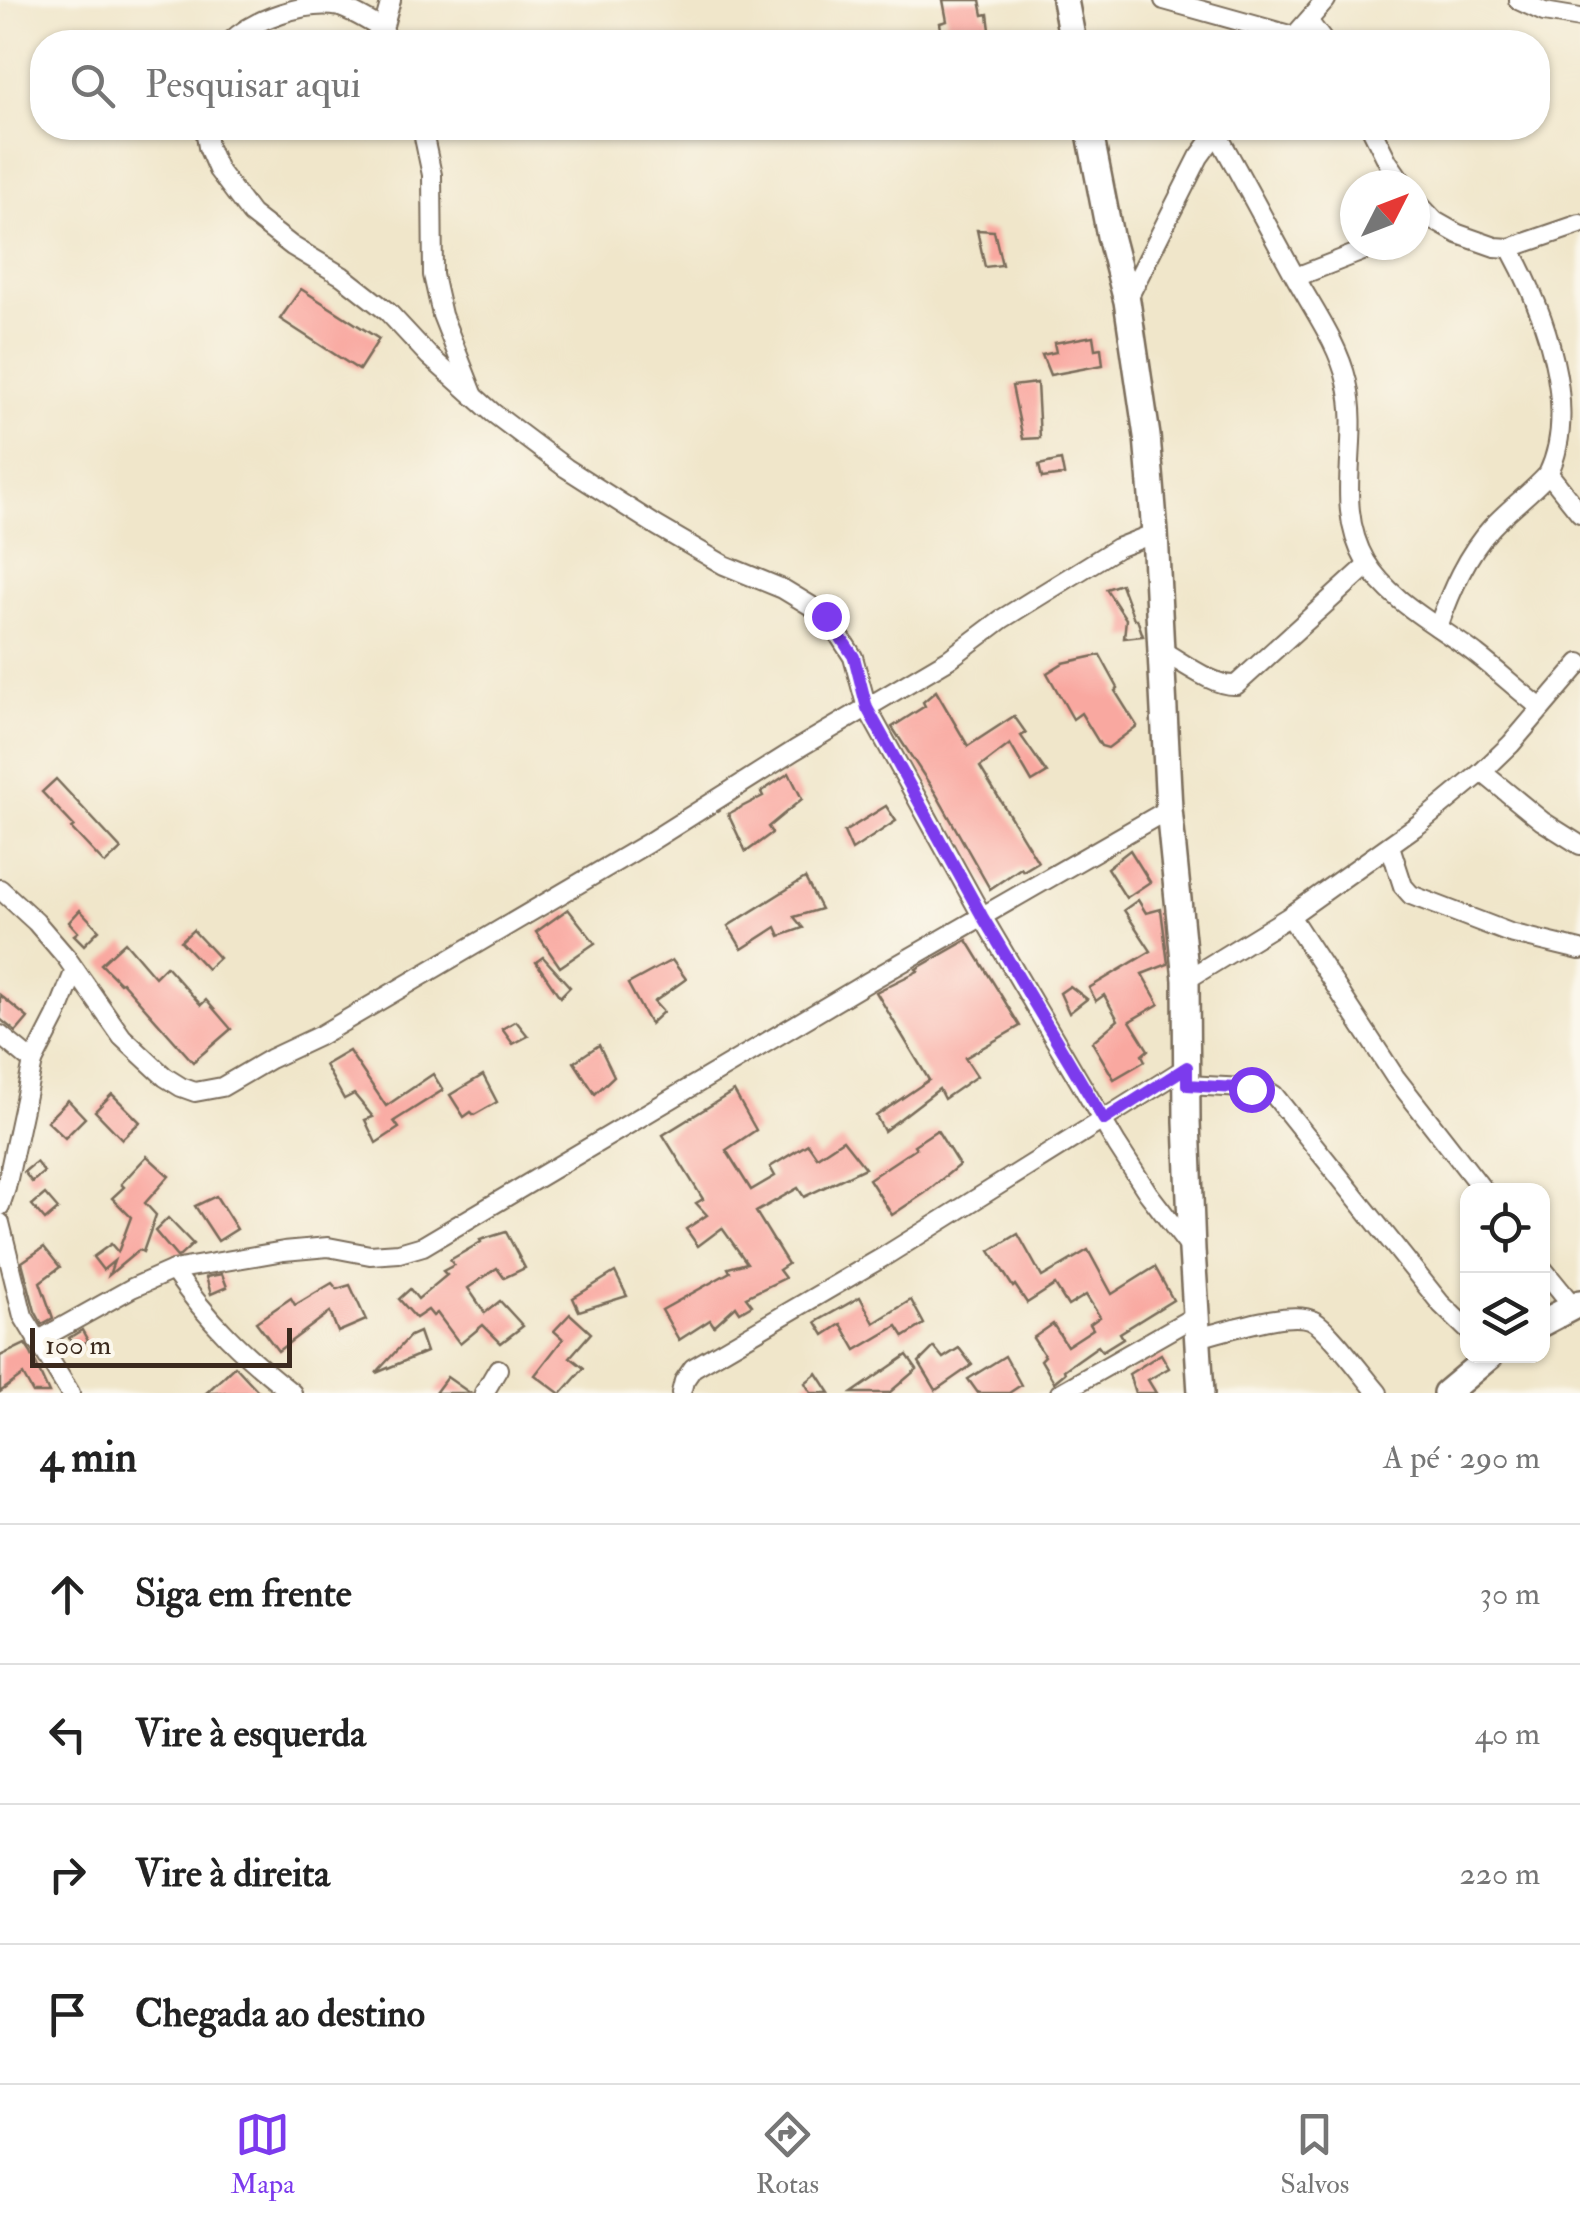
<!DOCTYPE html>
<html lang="pt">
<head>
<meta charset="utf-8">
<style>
  :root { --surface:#fff; --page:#f6f6f6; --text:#222; --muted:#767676; --line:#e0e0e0; --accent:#7c3aed }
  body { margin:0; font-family:"IM FELL Double Pica",serif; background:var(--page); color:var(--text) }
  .controls { position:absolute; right:30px; bottom:30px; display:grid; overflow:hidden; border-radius:20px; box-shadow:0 2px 8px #0004 }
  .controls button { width:90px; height:90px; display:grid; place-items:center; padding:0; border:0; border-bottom:2px solid var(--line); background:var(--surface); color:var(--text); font:50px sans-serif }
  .compass { position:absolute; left:1340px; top:170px; width:90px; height:90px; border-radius:50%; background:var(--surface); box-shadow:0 2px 8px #0004; rotate:48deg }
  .scale { position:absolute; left:30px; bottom:25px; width:262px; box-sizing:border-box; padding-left:10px; border:5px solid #3b2a1e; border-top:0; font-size:28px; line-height:35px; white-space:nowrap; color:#3b2a1e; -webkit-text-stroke:8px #fbf7ec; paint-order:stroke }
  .stop { position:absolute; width:30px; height:30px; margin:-22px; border:8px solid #7c3aed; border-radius:50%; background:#fff }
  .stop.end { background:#7c3aed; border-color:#fff; box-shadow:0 2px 10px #0008 }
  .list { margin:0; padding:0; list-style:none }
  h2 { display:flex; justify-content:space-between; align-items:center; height:130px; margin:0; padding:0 40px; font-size:42px }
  h2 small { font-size:32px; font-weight:400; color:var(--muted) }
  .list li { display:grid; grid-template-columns:65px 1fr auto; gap:30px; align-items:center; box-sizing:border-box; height:140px; padding:0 40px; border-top:2px solid var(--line) }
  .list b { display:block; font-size:38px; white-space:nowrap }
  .list em { font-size:32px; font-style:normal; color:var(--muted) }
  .icon { flex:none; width:55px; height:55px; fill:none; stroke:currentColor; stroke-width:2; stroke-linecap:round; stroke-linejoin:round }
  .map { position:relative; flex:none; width:1580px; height:1393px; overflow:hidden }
  .search { position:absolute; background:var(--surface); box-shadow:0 2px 8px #0004; left:30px; right:30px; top:30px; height:110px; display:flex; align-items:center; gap:25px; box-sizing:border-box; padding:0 35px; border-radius:40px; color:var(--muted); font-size:38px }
  .sheet { height:690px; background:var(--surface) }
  nav { display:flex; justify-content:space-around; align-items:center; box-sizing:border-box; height:140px; border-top:2px solid var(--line); background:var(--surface); font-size:28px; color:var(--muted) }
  nav a { display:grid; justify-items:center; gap:5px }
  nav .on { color:var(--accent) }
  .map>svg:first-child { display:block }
  .building { fill:#f9a8a0 }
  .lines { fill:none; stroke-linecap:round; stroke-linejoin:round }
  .street-casing { stroke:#7a6c5a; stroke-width:22 }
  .secondary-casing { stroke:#7a6c5a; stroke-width:30 }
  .street { stroke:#fff; stroke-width:18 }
  .secondary { stroke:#fff; stroke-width:25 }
  .route { stroke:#7c3aed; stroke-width:12 }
</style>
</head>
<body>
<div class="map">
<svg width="1580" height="1393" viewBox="0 0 1580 1393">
  <rect width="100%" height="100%" fill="#fbf7ec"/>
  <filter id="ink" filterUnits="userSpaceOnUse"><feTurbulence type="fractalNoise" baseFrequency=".01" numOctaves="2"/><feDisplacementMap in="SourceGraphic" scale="20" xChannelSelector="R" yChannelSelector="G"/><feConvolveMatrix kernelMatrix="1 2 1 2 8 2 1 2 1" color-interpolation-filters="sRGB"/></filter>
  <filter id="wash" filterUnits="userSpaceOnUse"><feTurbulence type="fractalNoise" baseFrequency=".0048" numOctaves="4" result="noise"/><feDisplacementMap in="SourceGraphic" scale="40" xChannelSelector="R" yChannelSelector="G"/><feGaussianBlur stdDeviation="2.25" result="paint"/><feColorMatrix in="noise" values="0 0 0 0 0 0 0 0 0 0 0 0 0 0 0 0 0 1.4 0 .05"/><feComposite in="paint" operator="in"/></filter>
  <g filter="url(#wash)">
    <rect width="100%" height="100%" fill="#f0e6ca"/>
    <g id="blocks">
      <g class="building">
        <path d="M943 0H980L983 15 988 14 990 30 971 33 973 42H943L940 23 947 21Z"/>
        <path d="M977 230 994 231 1002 265 985 267Z"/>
        <path d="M301 289 379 339 359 370 280 319Z"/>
        <path d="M1093 336 1095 349 1101 348 1103 365 1050 375 1042 355 1056 352 1054 343Z"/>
        <path d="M1037 383 1040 438 1023 439 1012 386Z"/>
        <path d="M1061 460 1064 475 1042 478 1039 465Z"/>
        <path d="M1121 584 1134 619H1137L1143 636 1124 638 1126 619 1106 589Z"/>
        <path d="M1100 655 1118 688 1115 691 1137 726 1108 748 1101 746 1081 713 1073 719 1047 673 1063 663Z"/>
        <path d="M936 691 968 746 1014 716 1026 733 1021 736 1047 773 1032 782 1010 744 980 767 1038 862 1023 871 1021 868 990 889 936 794 892 727 925 706 923 702Z"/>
        <path d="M789 773 802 799 768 827 772 833 746 852 728 814 763 796 761 792Z"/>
        <path d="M56 779 121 849 105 864 71 828 74 826 42 792Z"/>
        <path d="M886 806 896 821 852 850 844 832Z"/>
        <path d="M1130 850 1150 882 1126 898 1107 868Z"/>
        <path d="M805 878 821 909 794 917 803 928 780 936 776 927 742 949 728 926Z"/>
        <path d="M1138 900 1146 913 1161 909 1168 964 1142 974 1159 1004 1130 1021 1148 1050 1142 1055 1145 1061 1114 1079 1092 1042 1118 1020 1104 995 1096 1001 1089 988 1151 951 1124 910Z"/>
        <path d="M568 909 595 943 560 967 536 932Z"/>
        <path d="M80 910 99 930 84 945 74 935 78 932 69 922Z"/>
        <path d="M193 930 219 958 207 969 181 941Z"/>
        <path d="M967 940 1020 1026 965 1058 977 1076 944 1099 939 1089 884 1131 876 1116 929 1080 876 992 918 971 916 969Z"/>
        <path d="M125 942 155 977 166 966 201 1005 206 1000 231 1029 193 1062 122 982 120 983 101 964Z"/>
        <path d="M543 957 570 987 560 997 536 962Z"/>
        <path d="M672 960 686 979 654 1002 663 1012 650 1024 628 984Z"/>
        <path d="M1070 986 1087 999 1069 1013 1060 993Z"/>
        <path d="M0 995 28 1018 16 1032 0 1019Z"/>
        <path d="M516 1021 528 1036 513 1044 502 1029Z"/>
        <path d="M599 1045 614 1076 595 1094 574 1062Z"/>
        <path d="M349 1051 386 1106 433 1074 443 1090 394 1121 399 1128 376 1143 365 1120 373 1117 354 1094 344 1099 325 1065Z"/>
        <path d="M483 1075 497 1102 474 1115 471 1112 464 1117 450 1095Z"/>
        <path d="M734 1091 756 1130 726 1150 751 1190 775 1176 770 1167 808 1144 817 1157 843 1140 865 1168 804 1197 798 1188 756 1212 788 1264 779 1270 785 1278 746 1297 752 1305 740 1312 736 1306 714 1326 710 1320 679 1340 662 1310 730 1272 728 1268 747 1263 722 1228 698 1246 686 1229 707 1215 696 1203 703 1199 663 1135Z"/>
        <path d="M112 1094 140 1122 122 1139 95 1111Z"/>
        <path d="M68 1100 85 1118 65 1138 47 1121Z"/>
        <path d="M937 1130 959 1165 925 1193 892 1215 869 1179 916 1148 914 1145Z"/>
        <path d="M147 1156 169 1176 145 1203 156 1215 143 1252 139 1250 109 1275 114 1261 103 1270 93 1257 111 1244 118 1252 131 1217 112 1198 124 1187 121 1184Z"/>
        <path d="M36 1162 44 1172 32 1182 24 1172Z"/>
        <path d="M45 1194 58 1209 45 1220 32 1205Z"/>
        <path d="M216 1196 237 1229 218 1241 195 1206Z"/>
        <path d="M168 1218 193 1244 180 1256 177 1257 155 1231Z"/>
        <path d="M506 1232 525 1268 504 1278 497 1268 468 1288 485 1313 500 1301 523 1326 501 1343 483 1325 460 1344 437 1313 433 1316 428 1310 416 1318 399 1299 410 1289 418 1299 447 1275 443 1271 454 1265 450 1260 481 1242 480 1240Z"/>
        <path d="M1018 1234 1042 1277 1088 1250 1112 1294 1155 1267 1173 1300 1120 1333 1123 1338 1102 1351 1098 1346 1064 1370 1065 1373 1054 1382 1041 1360 1045 1356 1033 1338 1053 1324 1067 1346 1093 1329 1090 1324 1100 1317 1086 1295 1068 1306 1055 1285 1027 1303 1015 1285 1013 1287 990 1251Z"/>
        <path d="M44 1247 60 1267 40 1282 53 1318 42 1324 35 1311 22 1262Z"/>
        <path d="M615 1272 627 1296 579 1311 573 1298Z"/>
        <path d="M222 1274 227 1287 211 1294 206 1277Z"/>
        <path d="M332 1283 337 1289 350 1285 366 1320 338 1332 330 1312 278 1351 256 1322 291 1298 295 1305Z"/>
        <path d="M860 1297 874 1323 911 1300 924 1324 904 1337 897 1326 856 1350 841 1324 824 1335 816 1322Z"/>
        <path d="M570 1314 591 1333 570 1357 584 1368 562 1393H559L535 1375 563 1339 554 1331Z"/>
        <path d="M82 1330 88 1341 74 1348 69 1338Z"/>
        <path d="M419 1332 426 1352 376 1373 410 1336Z"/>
        <path d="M25 1344 31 1353 49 1393H33L23 1375 0 1392V1356Z"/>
        <path d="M934 1347 943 1358 959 1348 972 1365 936 1390 919 1362Z"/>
        <path d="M1161 1354 1169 1368 1148 1380 1156 1393H1135L1129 1374Z"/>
        <path d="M907 1355 917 1369 889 1393H852Z"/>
        <path d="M1005 1356 1021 1385 1009 1393H978L968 1379Z"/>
        <path d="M235 1366 260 1393H206Z"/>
        <path d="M817 1373 830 1393H811L805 1383Z"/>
        <path d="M447 1377 470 1393H435Z"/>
      </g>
    </g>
  </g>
  <g filter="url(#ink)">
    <use href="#blocks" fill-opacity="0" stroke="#7a6c5a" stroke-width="2.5"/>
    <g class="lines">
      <defs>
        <g id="street">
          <path d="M1164 0 1293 36"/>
          <path d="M1518 0 1544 12 1580 18"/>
          <path d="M1309 22 1324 42"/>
          <path d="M383 29 391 0"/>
          <path d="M230 42C253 19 307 0 340 7 355 12 369 22 383 29L389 42"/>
          <path d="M1289 42 1326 0"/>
          <path d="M205 128 208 147 218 170 251 214 292 246 342 276 388 312 429 356 493 413 566 468 657 526 724 565 783 589 826 615 853 657 867 708 982 916 1117 1145 1148 1193 1191 1249"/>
          <path d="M422 128 432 175 433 275 442 315 474 396"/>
          <path d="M1371 128 1388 162 1404 185"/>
          <path d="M1216 132C1244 181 1270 231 1297 280 1315 312 1339 346 1347 382 1362 443 1332 503 1366 562 1391 603 1440 626 1477 655 1499 672 1519 691 1541 708"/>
          <path d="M1415 200 1435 221 1458 234 1495 247 1510 248 1580 224"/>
          <path d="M1296 277 1378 245"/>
          <path d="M1127 300 1199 157 1220 128"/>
          <path d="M1549 474 1580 513"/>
          <path d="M1438 627C1451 591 1466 555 1492 527 1510 508 1531 493 1548 474 1580 409 1544 310 1510 248"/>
          <path d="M1162 651C1182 662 1214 687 1236 685L1368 565"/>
          <path d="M1482 772 1542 821 1580 845"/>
          <path d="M1390 846 1403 886 1411 895 1510 933 1580 950"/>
          <path d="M0 889 36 922 66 957 122 1037 165 1077 181 1087 195 1092 222 1087 270 1059 319 1036 648 843 795 750 949 659 1002 619 1117 548 1155 533"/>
          <path d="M1290 916 1395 1077 1483 1190"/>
          <path d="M1186 980 1290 916 1419 824 1482 772 1511 744 1580 663"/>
          <path d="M0 1035 33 1062"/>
          <path d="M1187 1085 1264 1089 1274 1095 1441 1304 1468 1330"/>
          <path d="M0 1206 6 1188 33 1062 56 1017 75 970"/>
          <path d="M0 1223 23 1316 70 1393"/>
          <path d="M1542 1268 1573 1306"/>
          <path d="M173 1270C209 1322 242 1354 292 1393"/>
          <path d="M1197 1338C1223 1332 1292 1308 1314 1321 1331 1331 1363 1376 1378 1393"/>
          <path d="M37 1341 132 1288 173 1270 284 1251 328 1247 370 1255 399 1253 423 1246 868 982 1169 809"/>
          <path d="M484 1393 498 1369"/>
          <path d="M681 1393 684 1381 693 1368 885 1256 1187 1067"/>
          <path d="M1060 1393 1195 1316"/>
        </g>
        <g id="secondary">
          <path d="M1065 0 1073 42"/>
          <path d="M1089 128 1110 236 1127 301 1147 436 1155 533 1169 809 1186 980 1187 1121 1192 1250 1201 1393"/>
          <path d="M1542 1323 1580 1303"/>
          <path d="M1446 1393 1490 1356"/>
        </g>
      </defs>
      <use href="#street" class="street-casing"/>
      <use href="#secondary" class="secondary-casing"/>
      <use href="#street" class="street"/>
      <use href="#secondary" class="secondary"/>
    </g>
  </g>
  <g class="lines" filter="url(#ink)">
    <path class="route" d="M826 616 854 657 867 708 982 916 1104 1120 1187 1067V1085L1251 1089"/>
  </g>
</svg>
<div class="controls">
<button><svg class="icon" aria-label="locate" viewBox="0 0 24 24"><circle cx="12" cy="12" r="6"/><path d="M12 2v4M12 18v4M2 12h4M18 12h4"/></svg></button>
<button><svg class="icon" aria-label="layers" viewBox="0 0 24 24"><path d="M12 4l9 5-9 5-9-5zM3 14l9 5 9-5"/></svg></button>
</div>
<svg class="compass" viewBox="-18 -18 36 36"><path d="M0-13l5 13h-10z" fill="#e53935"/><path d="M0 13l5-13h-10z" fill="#767676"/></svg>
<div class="scale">100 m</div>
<div class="stop" style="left:1251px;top:1089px"></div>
<div class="stop end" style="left:826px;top:616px"></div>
<div class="search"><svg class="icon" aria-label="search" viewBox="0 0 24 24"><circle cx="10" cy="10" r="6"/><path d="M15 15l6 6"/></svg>Pesquisar aqui</div>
</div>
<section class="sheet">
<h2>4 min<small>A pé · 290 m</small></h2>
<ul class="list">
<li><svg class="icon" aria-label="ahead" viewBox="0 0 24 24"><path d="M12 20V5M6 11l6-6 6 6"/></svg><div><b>Siga em frente</b></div><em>30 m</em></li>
<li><svg class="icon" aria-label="left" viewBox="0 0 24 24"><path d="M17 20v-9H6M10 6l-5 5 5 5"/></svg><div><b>Vire à esquerda</b></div><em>40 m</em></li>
<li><svg class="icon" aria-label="right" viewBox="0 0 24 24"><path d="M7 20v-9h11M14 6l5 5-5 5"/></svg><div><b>Vire à direita</b></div><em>220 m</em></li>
<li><svg class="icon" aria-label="arrive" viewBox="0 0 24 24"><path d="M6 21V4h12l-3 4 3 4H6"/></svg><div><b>Chegada ao destino</b></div></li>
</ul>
</section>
<nav>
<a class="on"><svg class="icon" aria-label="map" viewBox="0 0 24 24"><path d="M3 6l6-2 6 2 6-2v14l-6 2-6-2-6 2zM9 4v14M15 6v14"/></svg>Mapa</a>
<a><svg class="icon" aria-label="directions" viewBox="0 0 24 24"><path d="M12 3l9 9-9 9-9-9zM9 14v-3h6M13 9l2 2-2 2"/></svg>Rotas</a>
<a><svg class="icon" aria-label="saved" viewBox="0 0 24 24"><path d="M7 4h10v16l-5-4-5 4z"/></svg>Salvos</a>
</nav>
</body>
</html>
